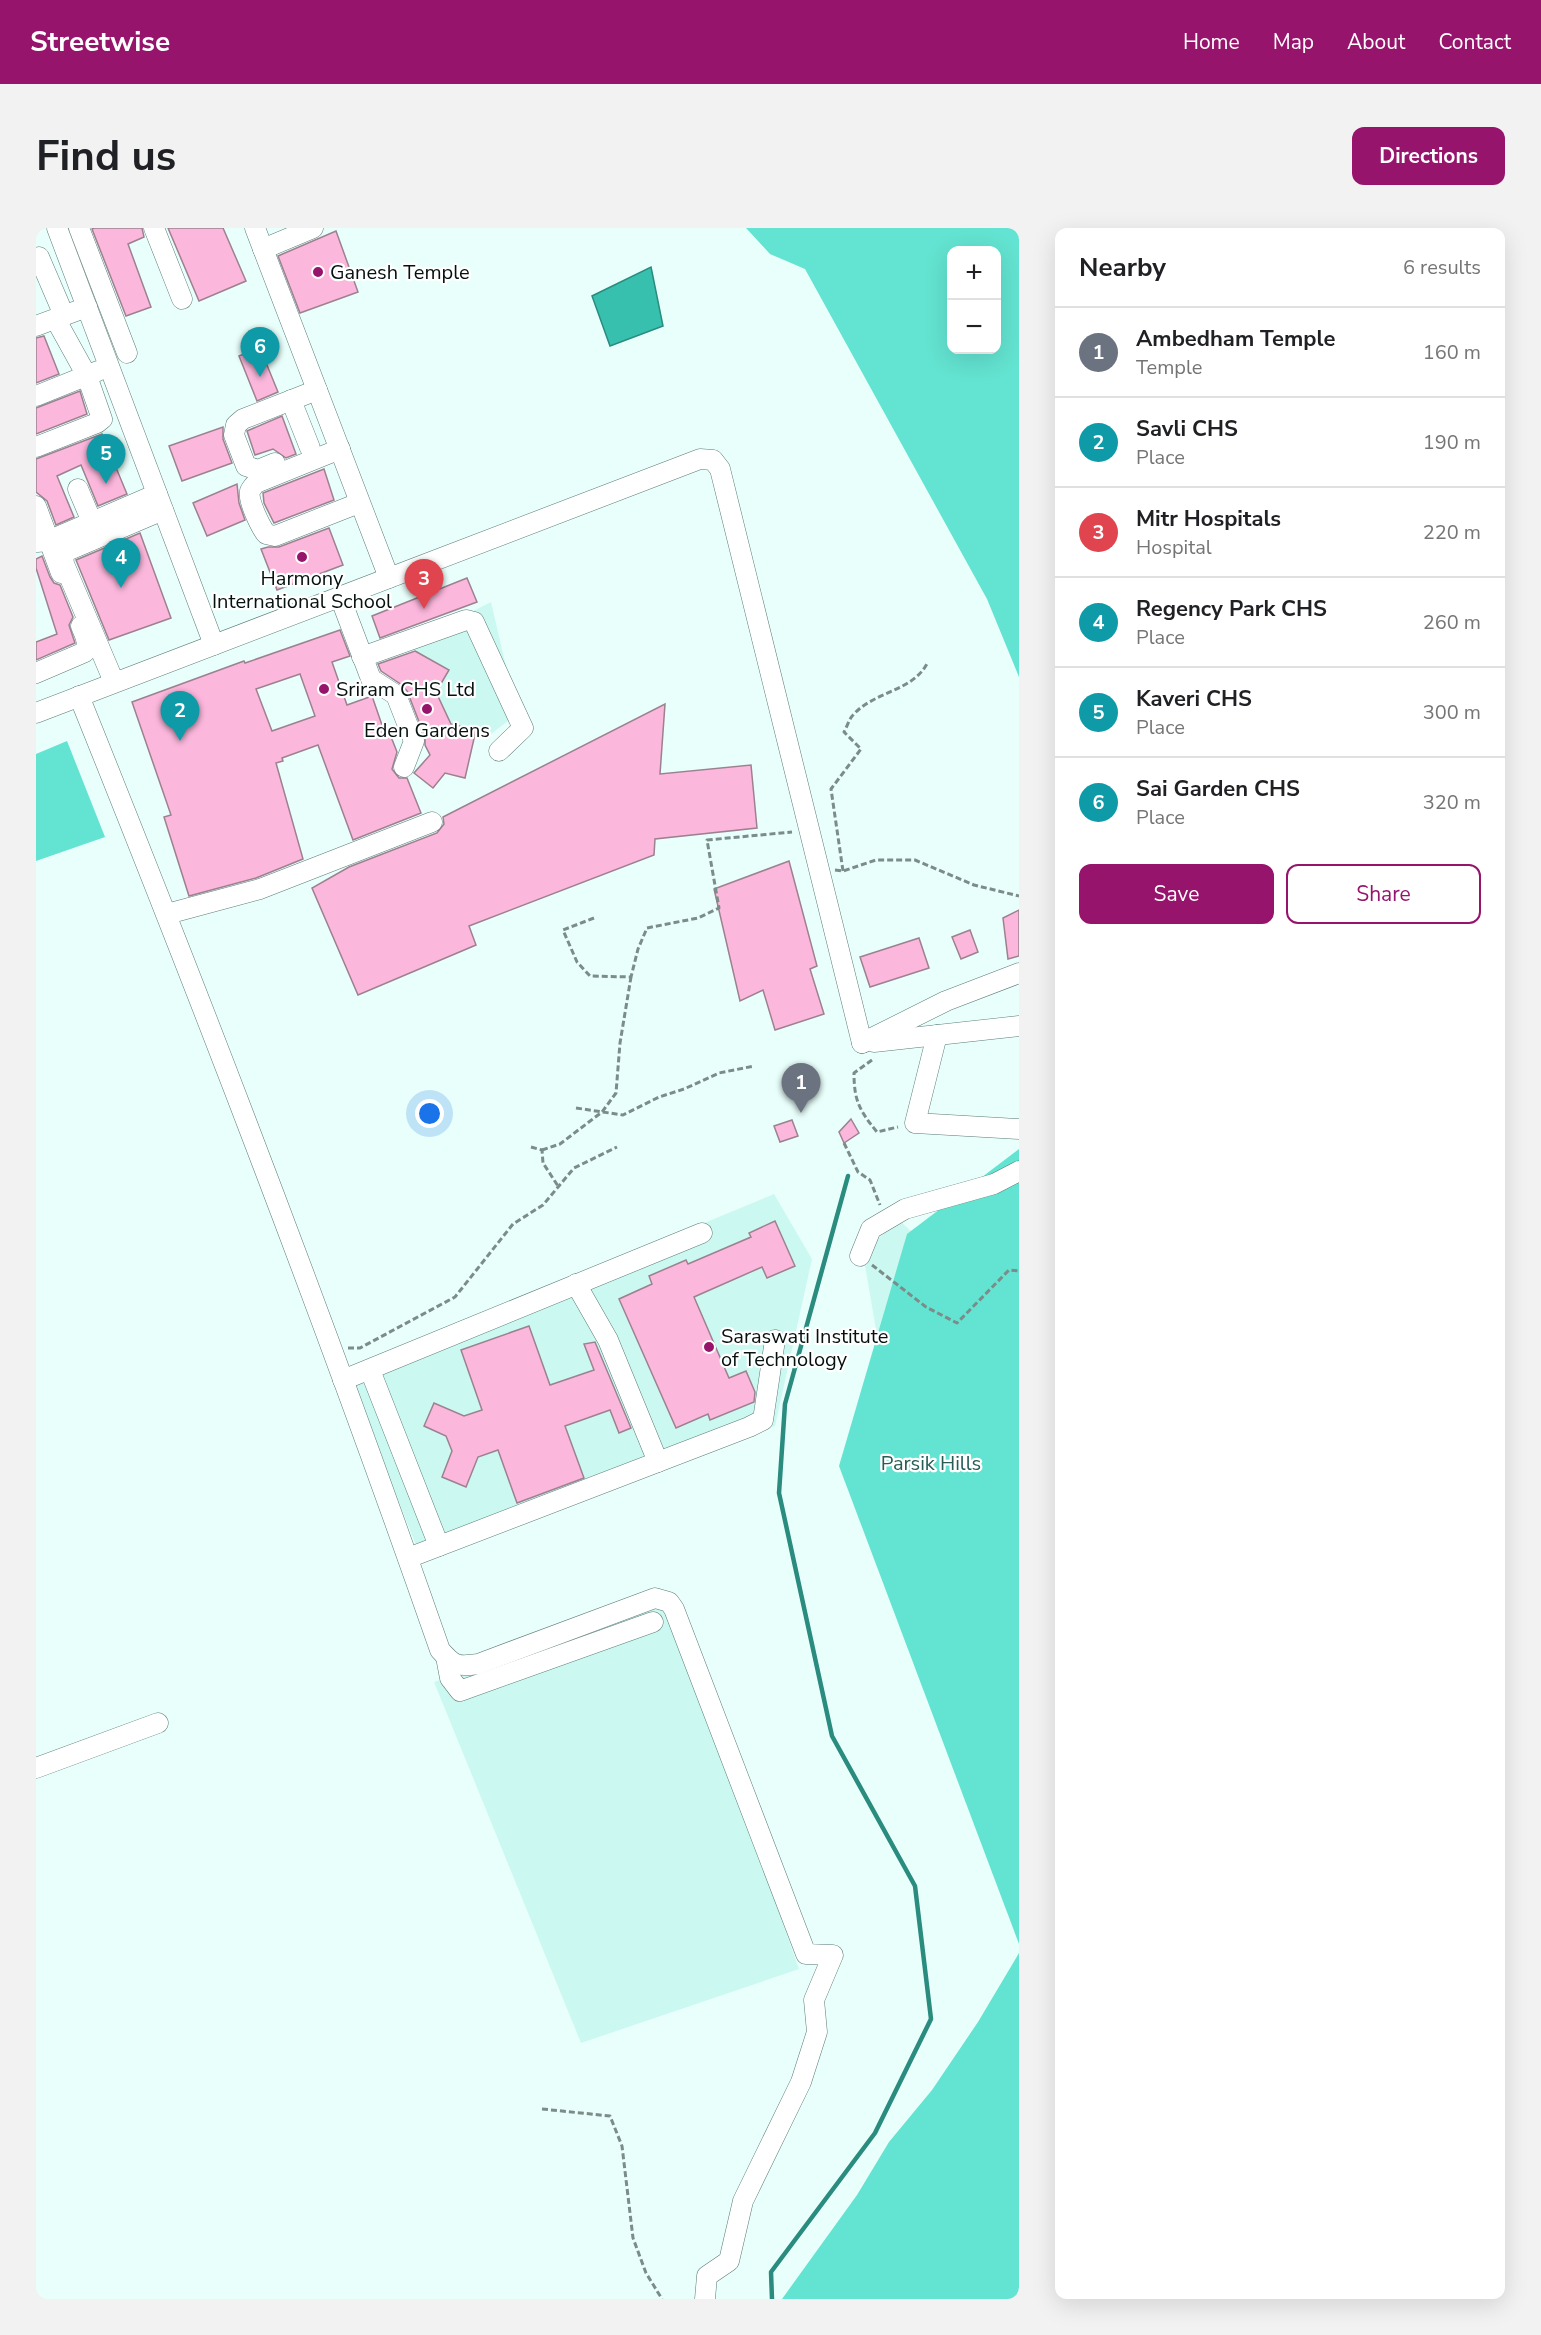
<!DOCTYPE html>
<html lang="en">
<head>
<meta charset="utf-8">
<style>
  :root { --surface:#fff; --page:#f2f2f2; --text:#202124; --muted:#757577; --line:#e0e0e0; --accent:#96146c }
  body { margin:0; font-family:"Nunito Sans",sans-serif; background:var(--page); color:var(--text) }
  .controls { position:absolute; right:18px; top:18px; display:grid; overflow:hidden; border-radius:12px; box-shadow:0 6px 24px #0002 }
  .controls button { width:54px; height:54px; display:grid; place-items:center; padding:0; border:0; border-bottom:2px solid var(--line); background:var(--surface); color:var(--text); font:30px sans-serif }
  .you { position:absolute; left:394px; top:886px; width:21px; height:21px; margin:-15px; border:4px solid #fff; border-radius:50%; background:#1a73e8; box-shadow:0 0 0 9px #1a73e833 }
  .badge { display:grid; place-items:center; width:39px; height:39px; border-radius:50%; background:var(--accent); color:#fff; font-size:20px; font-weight:700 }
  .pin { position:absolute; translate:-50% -50px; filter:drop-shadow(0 2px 3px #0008) }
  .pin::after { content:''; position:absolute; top:32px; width:21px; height:18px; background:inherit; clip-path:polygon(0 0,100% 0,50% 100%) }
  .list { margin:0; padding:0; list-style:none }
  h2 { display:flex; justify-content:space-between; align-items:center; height:78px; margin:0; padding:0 24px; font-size:26px }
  h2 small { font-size:20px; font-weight:400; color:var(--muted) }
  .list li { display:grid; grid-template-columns:39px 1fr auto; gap:18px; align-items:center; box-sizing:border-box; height:90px; padding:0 24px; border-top:2px solid var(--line) }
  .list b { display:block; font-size:22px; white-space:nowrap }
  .list p { margin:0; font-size:20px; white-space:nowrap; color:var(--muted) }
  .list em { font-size:20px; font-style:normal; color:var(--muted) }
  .actions { display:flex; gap:12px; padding:18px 24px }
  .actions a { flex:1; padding:14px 0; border:2px solid var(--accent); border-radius:12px; text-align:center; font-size:21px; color:var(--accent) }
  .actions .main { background:var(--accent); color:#fff }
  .map { position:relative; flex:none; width:983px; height:2071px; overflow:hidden; border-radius:12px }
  header { display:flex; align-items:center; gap:36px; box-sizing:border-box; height:84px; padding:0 30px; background:var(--accent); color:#fff }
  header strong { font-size:28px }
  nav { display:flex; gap:33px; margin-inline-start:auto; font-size:21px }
  .intro { display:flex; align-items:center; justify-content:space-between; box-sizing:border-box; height:144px; padding:0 36px }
  h1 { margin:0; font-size:42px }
  .button { padding:15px 27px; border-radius:12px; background:var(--accent); color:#fff; font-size:21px; font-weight:700 }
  main { display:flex; gap:36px; padding:0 36px }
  aside { flex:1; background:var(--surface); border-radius:12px; box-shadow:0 6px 24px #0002 }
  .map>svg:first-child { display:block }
  .built { fill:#cbf9f1 }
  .forest { fill:#63e3d1; fill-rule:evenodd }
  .water { fill:#38c0af; stroke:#298c7f; stroke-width:1.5 }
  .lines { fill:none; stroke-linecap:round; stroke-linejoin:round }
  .stream { stroke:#298c7f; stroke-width:4.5 }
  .building { fill:#fcb7dc; stroke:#9c818f; stroke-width:1.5; fill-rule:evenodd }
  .minor-casing { stroke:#5b7b76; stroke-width:21 }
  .path { stroke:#7b8c89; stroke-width:3; stroke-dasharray:6 3; stroke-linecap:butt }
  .minor { stroke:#fff; stroke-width:20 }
  .poi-dot { fill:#96146c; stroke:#fff; stroke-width:2 }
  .labels { text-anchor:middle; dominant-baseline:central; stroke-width:4.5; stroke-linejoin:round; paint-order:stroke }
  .poi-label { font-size:20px; fill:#05110f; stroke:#fff; text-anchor:start }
  .park-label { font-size:20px; fill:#275d55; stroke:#fff }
</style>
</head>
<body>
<header>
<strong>Streetwise</strong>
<nav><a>Home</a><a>Map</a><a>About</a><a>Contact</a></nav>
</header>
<div class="intro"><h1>Find us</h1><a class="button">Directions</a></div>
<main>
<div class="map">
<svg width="983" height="2071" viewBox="0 0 983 2071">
  <rect width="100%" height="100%" fill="#e9fffb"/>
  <g class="built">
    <path d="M455 374 481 486 455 506 415 496 400 464 413 442 369 417Z"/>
    <path d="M738 966 776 1031 739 1198 633 1234 385 1330 311 1143Z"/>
    <path d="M862 991 911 1037 842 1113 827 1026Z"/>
    <path d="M633 1374 763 1741 545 1815 398 1454Z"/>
  </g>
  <g class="forest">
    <path d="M710 0H983V449L951 371 769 41 734 26ZM915 22H960V122H915Z"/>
    <path d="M31 513 69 609 0 633V526Z"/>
    <path d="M983 921V1716L803 1238 871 1006Z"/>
    <path d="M983 1725V2071H746L821 1967 853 1914 896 1862 942 1794Z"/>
  </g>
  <path class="water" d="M615 39 627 98 574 118 556 68Z"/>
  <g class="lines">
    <path class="stream" d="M736 2071 735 2044 839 1905 895 1791 879 1658 796 1508 743 1265 749 1176 812 948"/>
  </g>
  <g class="building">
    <path d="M58 0H106L108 9 92 16 115 79 90 88 56 1Z"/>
    <path d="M132 0H187L210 53 163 73Z"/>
    <path d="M300 3 322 64 264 85 242 28Z"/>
    <path d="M8 108 23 146 0 155V110Z"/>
    <path d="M224 120 242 164 221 173 203 128Z"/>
    <path d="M44 163 51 186 0 206V180Z"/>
    <path d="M246 188 260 226 250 230 237 221 219 227 211 203Z"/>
    <path d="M187 199V211L196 235 146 253 133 218Z"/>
    <path d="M66 206 91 266 62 278 45 237 21 248 38 289 20 297 11 273 0 264V231Z"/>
    <path d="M288 241 298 272 238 295 228 275 227 265Z"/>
    <path d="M201 256 203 275 209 292 171 308 157 275Z"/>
    <path d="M293 300 307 337 241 362 225 321 232 319H243Z"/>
    <path d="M104 305 135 390 73 412 40 332Z"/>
    <path d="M6 328 14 349 18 355 24 357 37 389 33 397 39 415 0 432V414L21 406 0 340V331Z"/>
    <path d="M431 350 441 374 344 410 336 388Z"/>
    <path d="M304 402 314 428 296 434 311 477 336 468 346 497 350 496 361 524 356 541 363 550H371L385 585 317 612 282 517 246 530 247 533 240 535 267 631 220 650 153 668 128 589 135 587 96 474 208 433 209 435ZM264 446 279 488 236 503 220 461Z"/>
    <path d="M379 423 413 442 400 464 415 496 440 502 429 550 409 545 397 560 378 545 394 527 389 517V509L371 463 366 457 345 443 342 436Z"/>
    <path d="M629 476 624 546 715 537 721 600 619 611 618 627 433 698 440 717 322 767 276 660 313 639 401 605 408 596 407 589Z"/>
    <path d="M753 633 781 738 774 741 788 786 739 802 727 762 704 773 678 661Z"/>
    <path d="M983 682V728L972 731 967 690Z"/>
    <path d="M934 702 942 724 925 731 916 709Z"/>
    <path d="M883 710 893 740 834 759 824 729Z"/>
    <path d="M815 891 823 905 808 915 803 904Z"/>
    <path d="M756 892 762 908 744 914 738 898Z"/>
    <path d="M739 993 759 1038 731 1050 726 1039 658 1069 693 1150 710 1143 719 1164 718 1174 674 1192 672 1186 640 1200 583 1071 616 1056 613 1048 650 1032 652 1036 715 1009 713 1005Z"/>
    <path d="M493 1098 514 1157 558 1142 548 1116 559 1114 595 1200 583 1205 574 1182 529 1198 548 1250 481 1275 462 1222 442 1229 430 1259 406 1249 416 1223 410 1208 388 1198 398 1175 428 1188 446 1182 425 1122Z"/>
  </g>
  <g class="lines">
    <defs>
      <g id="minor">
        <path d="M21 0 178 417"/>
        <path d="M43 0 91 125"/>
        <path d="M118 0 146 71"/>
        <path d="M219 0 353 350"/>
        <path d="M227 21 277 0"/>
        <path d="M3 29 24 78"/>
        <path d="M0 98 51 79"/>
        <path d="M0 168 62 143"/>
        <path d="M255 172 274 220"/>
        <path d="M0 219 61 195 66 191 51 148 20 92"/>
        <path d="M304 221 220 255C219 256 214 262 214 263 211 272 225 299 230 306L239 308 323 275"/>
        <path d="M239 235 222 242 210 238 198 207 200 197 207 191 281 162"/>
        <path d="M42 261 56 294"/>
        <path d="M0 278 25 345"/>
        <path d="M1 314 12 313 121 266"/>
        <path d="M304 369 335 451 360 467 378 513 368 539"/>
        <path d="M326 429 430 392 438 394 487 500 463 523"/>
        <path d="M0 445 49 424C53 415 49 407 45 398"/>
        <path d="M78 454 28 336 27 327 33 322 127 282"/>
        <path d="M43 468C170 783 292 1101 404 1422 418 1438 421 1439 442 1436L619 1370 633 1374 638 1381 770 1726 797 1727 778 1772 781 1804 765 1854 707 1973 693 2033 671 2048 669 2071"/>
        <path d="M0 485 664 231 677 232 684 241 826 815"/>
        <path d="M131 686 224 661 396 594"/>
        <path d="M901 807 879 895 983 901"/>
        <path d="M838 814 983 798"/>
        <path d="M826 815 910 773 983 745"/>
        <path d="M824 1028 835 1001 869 981 958 956 983 943"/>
        <path d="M540 1056 572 1112 622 1234"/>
        <path d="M334 1142 403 1318"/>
        <path d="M307 1152 666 1005"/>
        <path d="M372 1330 713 1199 727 1192 739 1112"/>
        <path d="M410 1429 414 1450 424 1463 617 1394"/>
        <path d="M0 1540 122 1495"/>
      </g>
    </defs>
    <use href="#minor" class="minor-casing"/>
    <g class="path">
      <path d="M799 642 807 643 840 632H879L938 657 983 668"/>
      <path d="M807 643 795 561 825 521 808 504C811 499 813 491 817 487 838 463 877 464 892 434"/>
      <path d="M558 690 527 702 541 734 554 748 595 749 602 721 611 700 662 690 683 680 671 612 756 604"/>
      <path d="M836 832 818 845C818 872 823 882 841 904L862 899"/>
      <path d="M540 880 587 887 623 869 648 861 683 845 718 838"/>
      <path d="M808 915 822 944 834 952 844 977"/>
      <path d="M495 919 506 922 507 935 522 958"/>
      <path d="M506 922 524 916 566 884 580 865 584 815 595 749"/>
      <path d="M836 1037 890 1079 921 1095 973 1042 983 1043"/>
      <path d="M312 1120H324L419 1069 477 996 507 977 538 940 581 919"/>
      <path d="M506 1881 574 1888 586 1918 597 2010 610 2045 626 2071"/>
    </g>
    <use href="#minor" class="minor"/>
  </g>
  <g class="poi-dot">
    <circle cx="282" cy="44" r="6"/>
    <circle cx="266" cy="329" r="6"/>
    <circle cx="288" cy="461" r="6"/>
    <circle cx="391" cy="481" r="6"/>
    <circle cx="673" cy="1119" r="6"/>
  </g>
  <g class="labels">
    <g class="poi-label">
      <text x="294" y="44">Ganesh Temple</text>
      <text x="266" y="350" text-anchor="middle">Harmony<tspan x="266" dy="23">International School</tspan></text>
      <text x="300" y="461">Sriram CHS Ltd</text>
      <text x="391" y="502" text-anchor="middle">Eden Gardens</text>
      <text x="685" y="1108">Saraswati Institute<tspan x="685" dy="23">of Technology</tspan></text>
    </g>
    <g class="park-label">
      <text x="895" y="1235">Parsik Hills</text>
    </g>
  </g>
</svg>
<div class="controls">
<button>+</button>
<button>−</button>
</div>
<div class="you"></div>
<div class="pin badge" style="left:765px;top:885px;background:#6b7280">1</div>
<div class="pin badge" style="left:144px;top:513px;background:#0f9aa8">2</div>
<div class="pin badge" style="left:388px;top:381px;background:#e0444e">3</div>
<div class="pin badge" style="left:85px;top:360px;background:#0f9aa8">4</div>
<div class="pin badge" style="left:70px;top:256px;background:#0f9aa8">5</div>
<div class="pin badge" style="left:224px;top:149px;background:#0f9aa8">6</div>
</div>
<aside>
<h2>Nearby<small>6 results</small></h2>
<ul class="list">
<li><span class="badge" style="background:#6b7280">1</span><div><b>Ambedham Temple</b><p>Temple</p></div><em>160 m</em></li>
<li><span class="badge" style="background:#0f9aa8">2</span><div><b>Savli CHS</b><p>Place</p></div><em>190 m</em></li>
<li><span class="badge" style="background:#e0444e">3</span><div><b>Mitr Hospitals</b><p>Hospital</p></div><em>220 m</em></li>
<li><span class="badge" style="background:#0f9aa8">4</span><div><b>Regency Park CHS</b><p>Place</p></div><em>260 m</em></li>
<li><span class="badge" style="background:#0f9aa8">5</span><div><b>Kaveri CHS</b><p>Place</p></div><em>300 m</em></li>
<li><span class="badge" style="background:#0f9aa8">6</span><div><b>Sai Garden CHS</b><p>Place</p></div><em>320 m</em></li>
</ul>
<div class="actions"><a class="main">Save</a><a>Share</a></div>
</aside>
</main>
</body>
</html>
